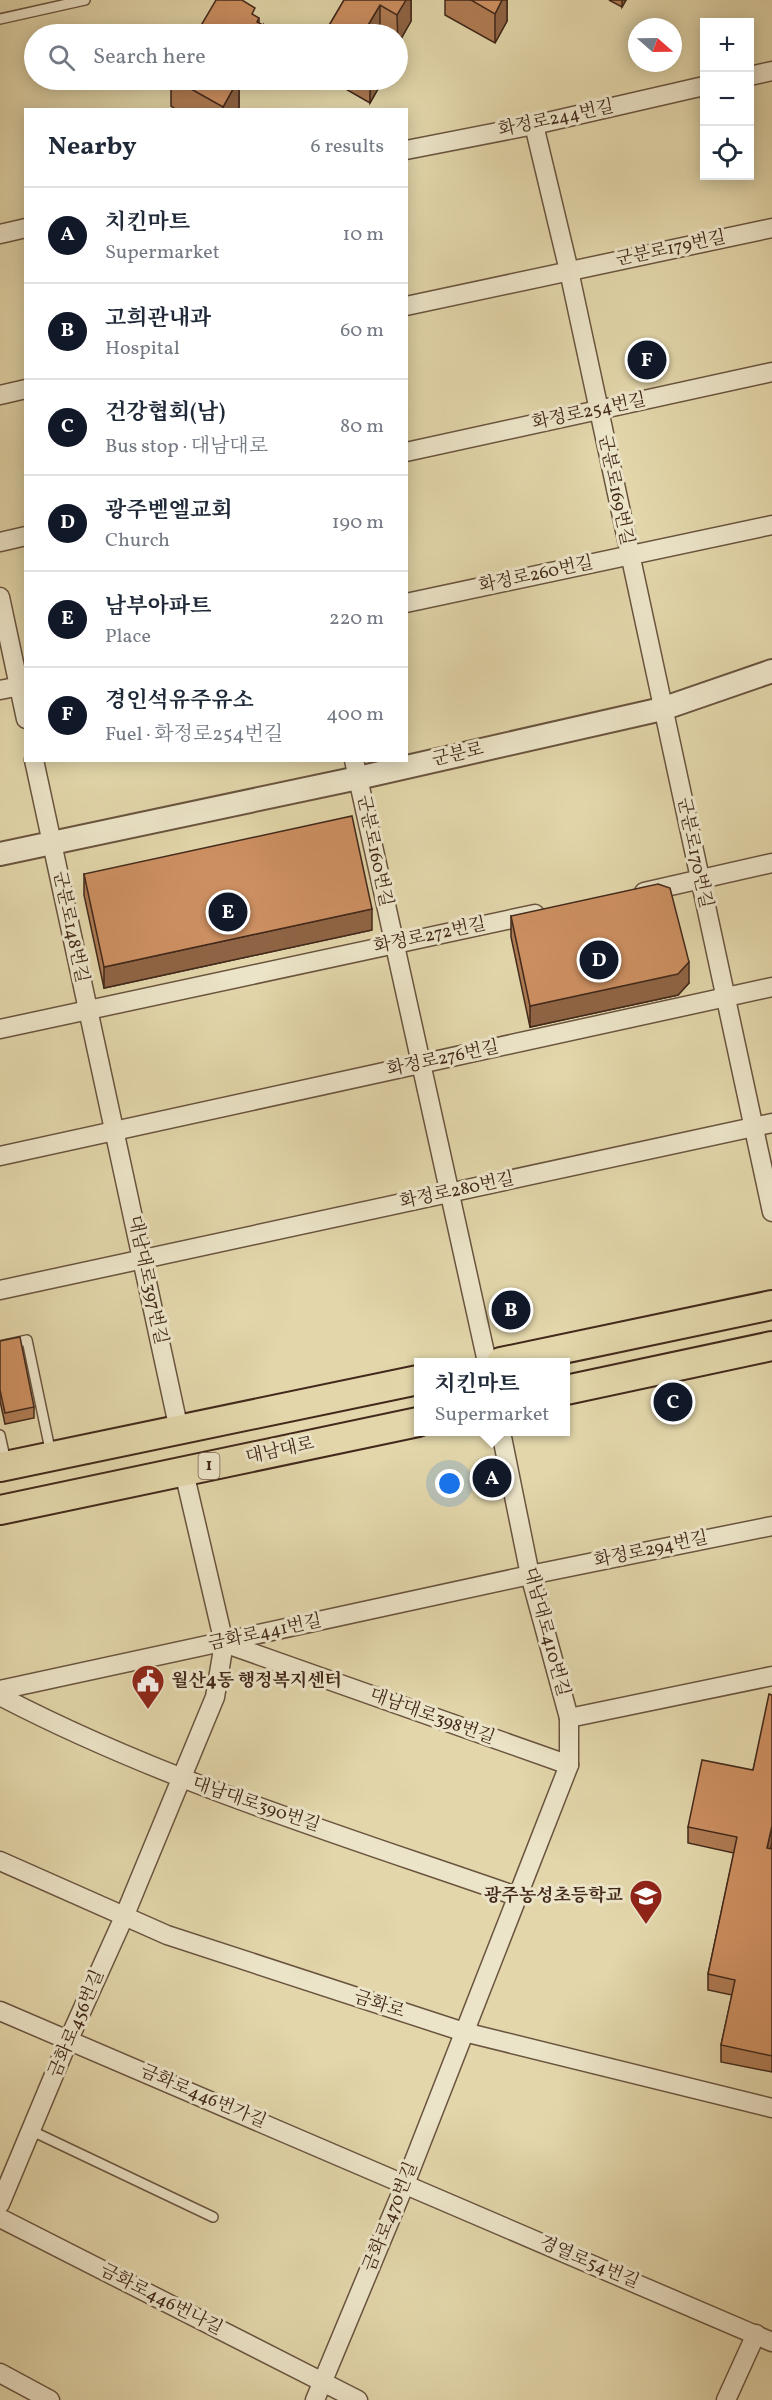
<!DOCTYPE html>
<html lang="en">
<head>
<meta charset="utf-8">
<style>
  :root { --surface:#fff; --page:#f2f2f3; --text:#1f2937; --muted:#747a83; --line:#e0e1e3; --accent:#111827 }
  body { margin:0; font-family:Vollkorn,"Noto Serif KR",serif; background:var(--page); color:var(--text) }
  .controls { position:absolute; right:18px; top:18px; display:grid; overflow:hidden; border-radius:0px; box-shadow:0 3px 15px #0003 }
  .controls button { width:54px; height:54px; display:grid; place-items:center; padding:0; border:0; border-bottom:2px solid var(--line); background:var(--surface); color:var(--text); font:30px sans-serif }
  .compass { position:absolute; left:628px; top:18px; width:54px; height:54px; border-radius:50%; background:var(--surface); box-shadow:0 3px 15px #0003; rotate:110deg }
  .you { position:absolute; left:450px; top:1484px; width:21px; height:21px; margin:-15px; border:4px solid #fff; border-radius:50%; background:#1a73e8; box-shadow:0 0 0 9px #1a73e833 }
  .badge { display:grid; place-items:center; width:39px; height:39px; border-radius:50%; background:var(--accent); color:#fff; font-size:20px; font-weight:700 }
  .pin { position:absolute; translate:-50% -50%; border:3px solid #fff; box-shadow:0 2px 6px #0006 }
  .popup { position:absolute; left:414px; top:1358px; width:156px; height:78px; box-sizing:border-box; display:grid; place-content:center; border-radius:0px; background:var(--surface); filter:drop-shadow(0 2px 4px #0005); font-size:20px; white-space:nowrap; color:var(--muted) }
  .popup b { font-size:22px; color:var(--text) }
  .popup::after { content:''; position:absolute; left:50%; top:100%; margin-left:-12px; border:12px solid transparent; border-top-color:var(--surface) }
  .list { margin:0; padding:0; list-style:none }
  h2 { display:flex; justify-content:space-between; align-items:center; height:78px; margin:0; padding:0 24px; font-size:26px }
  h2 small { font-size:20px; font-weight:400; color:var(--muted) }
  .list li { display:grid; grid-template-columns:39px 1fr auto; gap:18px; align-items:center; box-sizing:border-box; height:96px; padding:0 24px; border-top:2px solid var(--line) }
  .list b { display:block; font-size:22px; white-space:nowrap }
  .list p { margin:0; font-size:20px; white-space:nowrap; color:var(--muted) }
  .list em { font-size:20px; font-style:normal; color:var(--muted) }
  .icon { flex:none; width:33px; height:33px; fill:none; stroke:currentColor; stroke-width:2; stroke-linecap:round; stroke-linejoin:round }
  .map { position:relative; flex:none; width:772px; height:2400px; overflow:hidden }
  .search { position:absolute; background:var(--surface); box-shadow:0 3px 15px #0003; left:24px; top:24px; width:384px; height:66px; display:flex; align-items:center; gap:15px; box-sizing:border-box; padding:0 21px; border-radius:33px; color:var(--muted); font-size:22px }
  .panel { position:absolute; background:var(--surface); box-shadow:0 3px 15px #0003; left:24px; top:108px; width:384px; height:654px; border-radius:0px }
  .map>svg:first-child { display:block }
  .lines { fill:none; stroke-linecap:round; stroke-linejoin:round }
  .service-casing { stroke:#6a543f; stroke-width:12 }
  .minor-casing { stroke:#6a543f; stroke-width:21 }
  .tertiary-casing { stroke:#6a543f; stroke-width:26 }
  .primary-casing { stroke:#42291b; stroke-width:32 }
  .service { stroke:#ece4c8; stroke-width:9 }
  .minor { stroke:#ece4c8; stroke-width:18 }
  .tertiary { stroke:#ece4c8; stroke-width:22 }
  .primary { stroke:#e2d6aa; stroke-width:28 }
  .wall { fill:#af7b53; stroke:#42291b; stroke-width:1.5 }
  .shaded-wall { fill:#8f6444; stroke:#42291b; stroke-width:1.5 }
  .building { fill:#cc8f61; stroke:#42291b; stroke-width:1.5 }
  .labels { text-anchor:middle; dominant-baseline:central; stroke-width:6; stroke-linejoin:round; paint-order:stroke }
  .shield { fill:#ece4c8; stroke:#75614f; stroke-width:1.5 }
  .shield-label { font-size:16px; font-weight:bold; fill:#42291b }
  .street-label { font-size:18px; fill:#42291b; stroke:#ece4c8 }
  .poi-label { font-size:18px; font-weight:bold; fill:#42291b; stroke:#ece4c8; text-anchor:start }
</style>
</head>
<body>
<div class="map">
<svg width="772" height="2400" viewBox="0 0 772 2400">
  <rect width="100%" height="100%" fill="#e2d6aa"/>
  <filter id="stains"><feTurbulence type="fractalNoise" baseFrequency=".00333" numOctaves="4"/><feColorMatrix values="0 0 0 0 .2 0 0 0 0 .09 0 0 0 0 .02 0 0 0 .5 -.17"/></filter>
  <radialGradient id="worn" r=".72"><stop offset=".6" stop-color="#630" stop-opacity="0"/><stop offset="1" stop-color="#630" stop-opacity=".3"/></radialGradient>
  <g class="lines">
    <defs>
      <g id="service">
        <path d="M0 19 85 0"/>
        <path d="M0 1346 27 1340 51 1454"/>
        <path d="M0 1435 6 1462"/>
        <path d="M32 2131 213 2217"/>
      </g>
      <g id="minor">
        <path d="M750 76 772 71"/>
        <path d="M534 125 569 271 772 1212"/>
        <path d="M406 150 534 125 704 86"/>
        <path d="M0 234 26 228"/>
        <path d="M406 306 772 228"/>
        <path d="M0 395 26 389"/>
        <path d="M406 452 772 372"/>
        <path d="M0 542 26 536"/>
        <path d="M0 597 26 719"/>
        <path d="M406 603 772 525"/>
        <path d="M0 690 26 685"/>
        <path d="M34 760 179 1430"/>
        <path d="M354 760 487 1362"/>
        <path d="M644 892 772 863"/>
        <path d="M0 1029 535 914"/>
        <path d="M0 1156 772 987"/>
        <path d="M0 1290 772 1123"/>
        <path d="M224 1643 569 1765"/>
        <path d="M0 1690 530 1575 772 1526"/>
        <path d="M0 1696C165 1782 344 1836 519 1897"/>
        <path d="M569 1718 772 1676"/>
        <path d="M0 1861 167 1935 464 2032 772 2108"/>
        <path d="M0 2011 772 2342"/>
        <path d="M0 2204 69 2039 124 1917 215 1697 224 1643 184 1472"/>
        <path d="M0 2218 358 2400"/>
        <path d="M0 2373 50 2400"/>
        <path d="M315 2400 405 2184 569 1765V1718L530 1575 501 1432"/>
        <path d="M726 2400 756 2334"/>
      </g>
      <path id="tertiary" d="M0 854 358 778 662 709 772 671"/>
      <g id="primary">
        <path d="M501 1362 772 1305"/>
        <path d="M566 1390 772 1346"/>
        <path d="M0 1467 418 1380"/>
        <path d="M0 1510 418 1422"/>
      </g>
    </defs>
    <use href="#service" class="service-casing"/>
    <use href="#minor" class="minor-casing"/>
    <use href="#tertiary" class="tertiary-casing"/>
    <use href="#primary" class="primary-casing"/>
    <use href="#service" class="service"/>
    <use href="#minor" class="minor"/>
    <use href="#tertiary" class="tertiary"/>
    <use href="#primary" class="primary"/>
  </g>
  <g class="wall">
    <path d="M344 0H411V21L398 44V34H324Z"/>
    <path d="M445 0H507V21L495 43 445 15Z"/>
    <path d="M609 0H626L622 7Z"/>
    <path d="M171 80H239V107L238 110H177L171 106Z"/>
    <path d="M330 80H383L370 103Z"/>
    <path d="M84 874 372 930 104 988 84 895Z"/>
    <path d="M511 916 689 983 678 995 530 1027 511 937Z"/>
    <path d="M0 1341 34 1407V1418L5 1424 0 1401Z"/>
    <path d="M772 1695V1843L771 1849H772V2072L721 2062V2045L732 1995 708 1990V1974L734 1853 688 1843V1827L753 1770Z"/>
  </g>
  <g class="shaded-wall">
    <path d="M405 0H411V21L398 44 397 15Z"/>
    <path d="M502 0H507V21L495 43V14Z"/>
    <path d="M622 0H626L622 7Z"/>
    <path d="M380 5V34H364V32Z"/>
    <path d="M259 18V32L263 25V34H257V22Z"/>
    <path d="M238 80H239V107L238 110H223V107Z"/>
    <path d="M370 80H383L370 103Z"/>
    <path d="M372 909V930L104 988V967Z"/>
    <path d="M689 962V983L678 995 530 1027V1006Z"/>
    <path d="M772 1826V1843L767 1865V1848Z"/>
  </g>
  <g class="building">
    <path d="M216 0H242L255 8 252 14 259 18 257 22 263 25 258 34H196Z"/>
    <path d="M344 0H406L397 15 380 5 364 32 369 34H324Z"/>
    <path d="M471 0H502L495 14Z"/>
    <path d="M175 80H238L223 107Z"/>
    <path d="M352 816 372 909 104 967 84 874Z"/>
    <path d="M658 884 670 888 689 962 678 974 530 1006 511 916Z"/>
    <path d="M20 1337 34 1407 5 1413 0 1390V1341Z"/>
    <path d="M769 1694 772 1695V1826L767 1848 772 1849V2056L721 2045 735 1980 708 1974 737 1837 688 1827 702 1760 753 1770Z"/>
  </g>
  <defs>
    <symbol id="civic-pin" viewBox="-11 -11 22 30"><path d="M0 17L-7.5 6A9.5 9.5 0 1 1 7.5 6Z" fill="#8f2418" stroke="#ece4c8"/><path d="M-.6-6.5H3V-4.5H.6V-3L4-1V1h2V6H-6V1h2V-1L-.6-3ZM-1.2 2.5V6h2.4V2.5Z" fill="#fff"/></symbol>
    <symbol id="school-pin" viewBox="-11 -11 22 30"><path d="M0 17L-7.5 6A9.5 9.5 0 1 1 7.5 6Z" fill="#8f2418" stroke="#ece4c8"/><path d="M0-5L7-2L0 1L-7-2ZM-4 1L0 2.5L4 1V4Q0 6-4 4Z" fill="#fff"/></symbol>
  </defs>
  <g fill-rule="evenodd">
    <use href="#civic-pin" x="129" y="1662" width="38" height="52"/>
    <use href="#school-pin" x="627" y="1877" width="38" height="52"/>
  </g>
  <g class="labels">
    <rect class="shield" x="198.5" y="1453" width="21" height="26" rx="4.5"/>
    <g class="shield-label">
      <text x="209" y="1466">1</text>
    </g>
    <g class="street-label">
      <text transform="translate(556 119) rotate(-12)">화정로244번길</text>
      <text transform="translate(671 249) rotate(-12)">군분로179번길</text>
      <text transform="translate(589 412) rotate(-12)">화정로254번길</text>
      <text transform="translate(615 490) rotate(78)">군분로169번길</text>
      <text transform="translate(536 575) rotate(-12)">화정로260번길</text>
      <text transform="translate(458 755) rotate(-13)">군분로</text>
      <text transform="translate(374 851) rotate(78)">군분로160번길</text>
      <text transform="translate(694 853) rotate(78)">군분로170번길</text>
      <text transform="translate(70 927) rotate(78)">군분로148번길</text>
      <text transform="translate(430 936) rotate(-12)">화정로272번길</text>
      <text transform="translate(443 1059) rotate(-12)">화정로276번길</text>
      <text transform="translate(457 1191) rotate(-12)">화정로280번길</text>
      <text transform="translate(147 1280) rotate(78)">대남대로397번길</text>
      <text transform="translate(280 1451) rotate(-12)">대남대로</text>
      <text transform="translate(651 1550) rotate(-12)">화정로294번길</text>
      <text transform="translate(546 1632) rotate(75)">대남대로410번길</text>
      <text transform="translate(265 1633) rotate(-12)">금화로441번길</text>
      <text transform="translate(432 1717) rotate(20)">대남대로398번길</text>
      <text transform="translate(256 1805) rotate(19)">대남대로390번길</text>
      <text transform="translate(379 2005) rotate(18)">금화로</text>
      <text transform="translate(77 2024) rotate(-67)">금화로456번길</text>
      <text transform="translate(203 2097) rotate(23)">금화로446번가길</text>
      <text transform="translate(391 2217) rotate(-68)">금화로470번길</text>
      <text transform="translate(589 2263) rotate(23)">경열로54번길</text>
      <text transform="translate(161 2300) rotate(27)">금화로446번나길</text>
    </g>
    <g class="poi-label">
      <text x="171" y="1681">월산4동 행정복지센터</text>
      <text x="623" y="1896" text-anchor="end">광주농성초등학교</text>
    </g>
  </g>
  <rect width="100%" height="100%" filter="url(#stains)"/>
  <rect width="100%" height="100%" fill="url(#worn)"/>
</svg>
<div class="controls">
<button>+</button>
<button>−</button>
<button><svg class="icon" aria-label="locate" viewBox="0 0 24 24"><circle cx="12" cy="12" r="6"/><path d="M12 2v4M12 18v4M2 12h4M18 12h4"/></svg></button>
</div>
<svg class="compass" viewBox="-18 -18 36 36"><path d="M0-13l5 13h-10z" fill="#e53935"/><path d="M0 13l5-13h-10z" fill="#747a83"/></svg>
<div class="you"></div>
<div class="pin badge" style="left:492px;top:1478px">A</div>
<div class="popup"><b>치킨마트</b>Supermarket</div>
<div class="pin badge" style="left:511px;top:1310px">B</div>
<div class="pin badge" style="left:673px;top:1402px">C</div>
<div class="pin badge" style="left:599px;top:960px">D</div>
<div class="pin badge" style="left:228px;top:912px">E</div>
<div class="pin badge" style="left:647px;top:360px">F</div>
<div class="search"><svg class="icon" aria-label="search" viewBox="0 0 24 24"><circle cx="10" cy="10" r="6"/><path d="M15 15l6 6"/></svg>Search here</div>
<section class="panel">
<h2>Nearby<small>6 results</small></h2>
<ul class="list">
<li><span class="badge">A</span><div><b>치킨마트</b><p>Supermarket</p></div><em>10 m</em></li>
<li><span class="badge">B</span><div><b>고희관내과</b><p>Hospital</p></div><em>60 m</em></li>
<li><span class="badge">C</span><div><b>건강협회(남)</b><p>Bus stop · 대남대로</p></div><em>80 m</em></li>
<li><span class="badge">D</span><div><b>광주벧엘교회</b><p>Church</p></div><em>190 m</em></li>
<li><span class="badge">E</span><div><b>남부아파트</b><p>Place</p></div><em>220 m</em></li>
<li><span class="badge">F</span><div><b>경인석유주유소</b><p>Fuel · 화정로254번길</p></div><em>400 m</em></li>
</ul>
</section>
</div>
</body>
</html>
